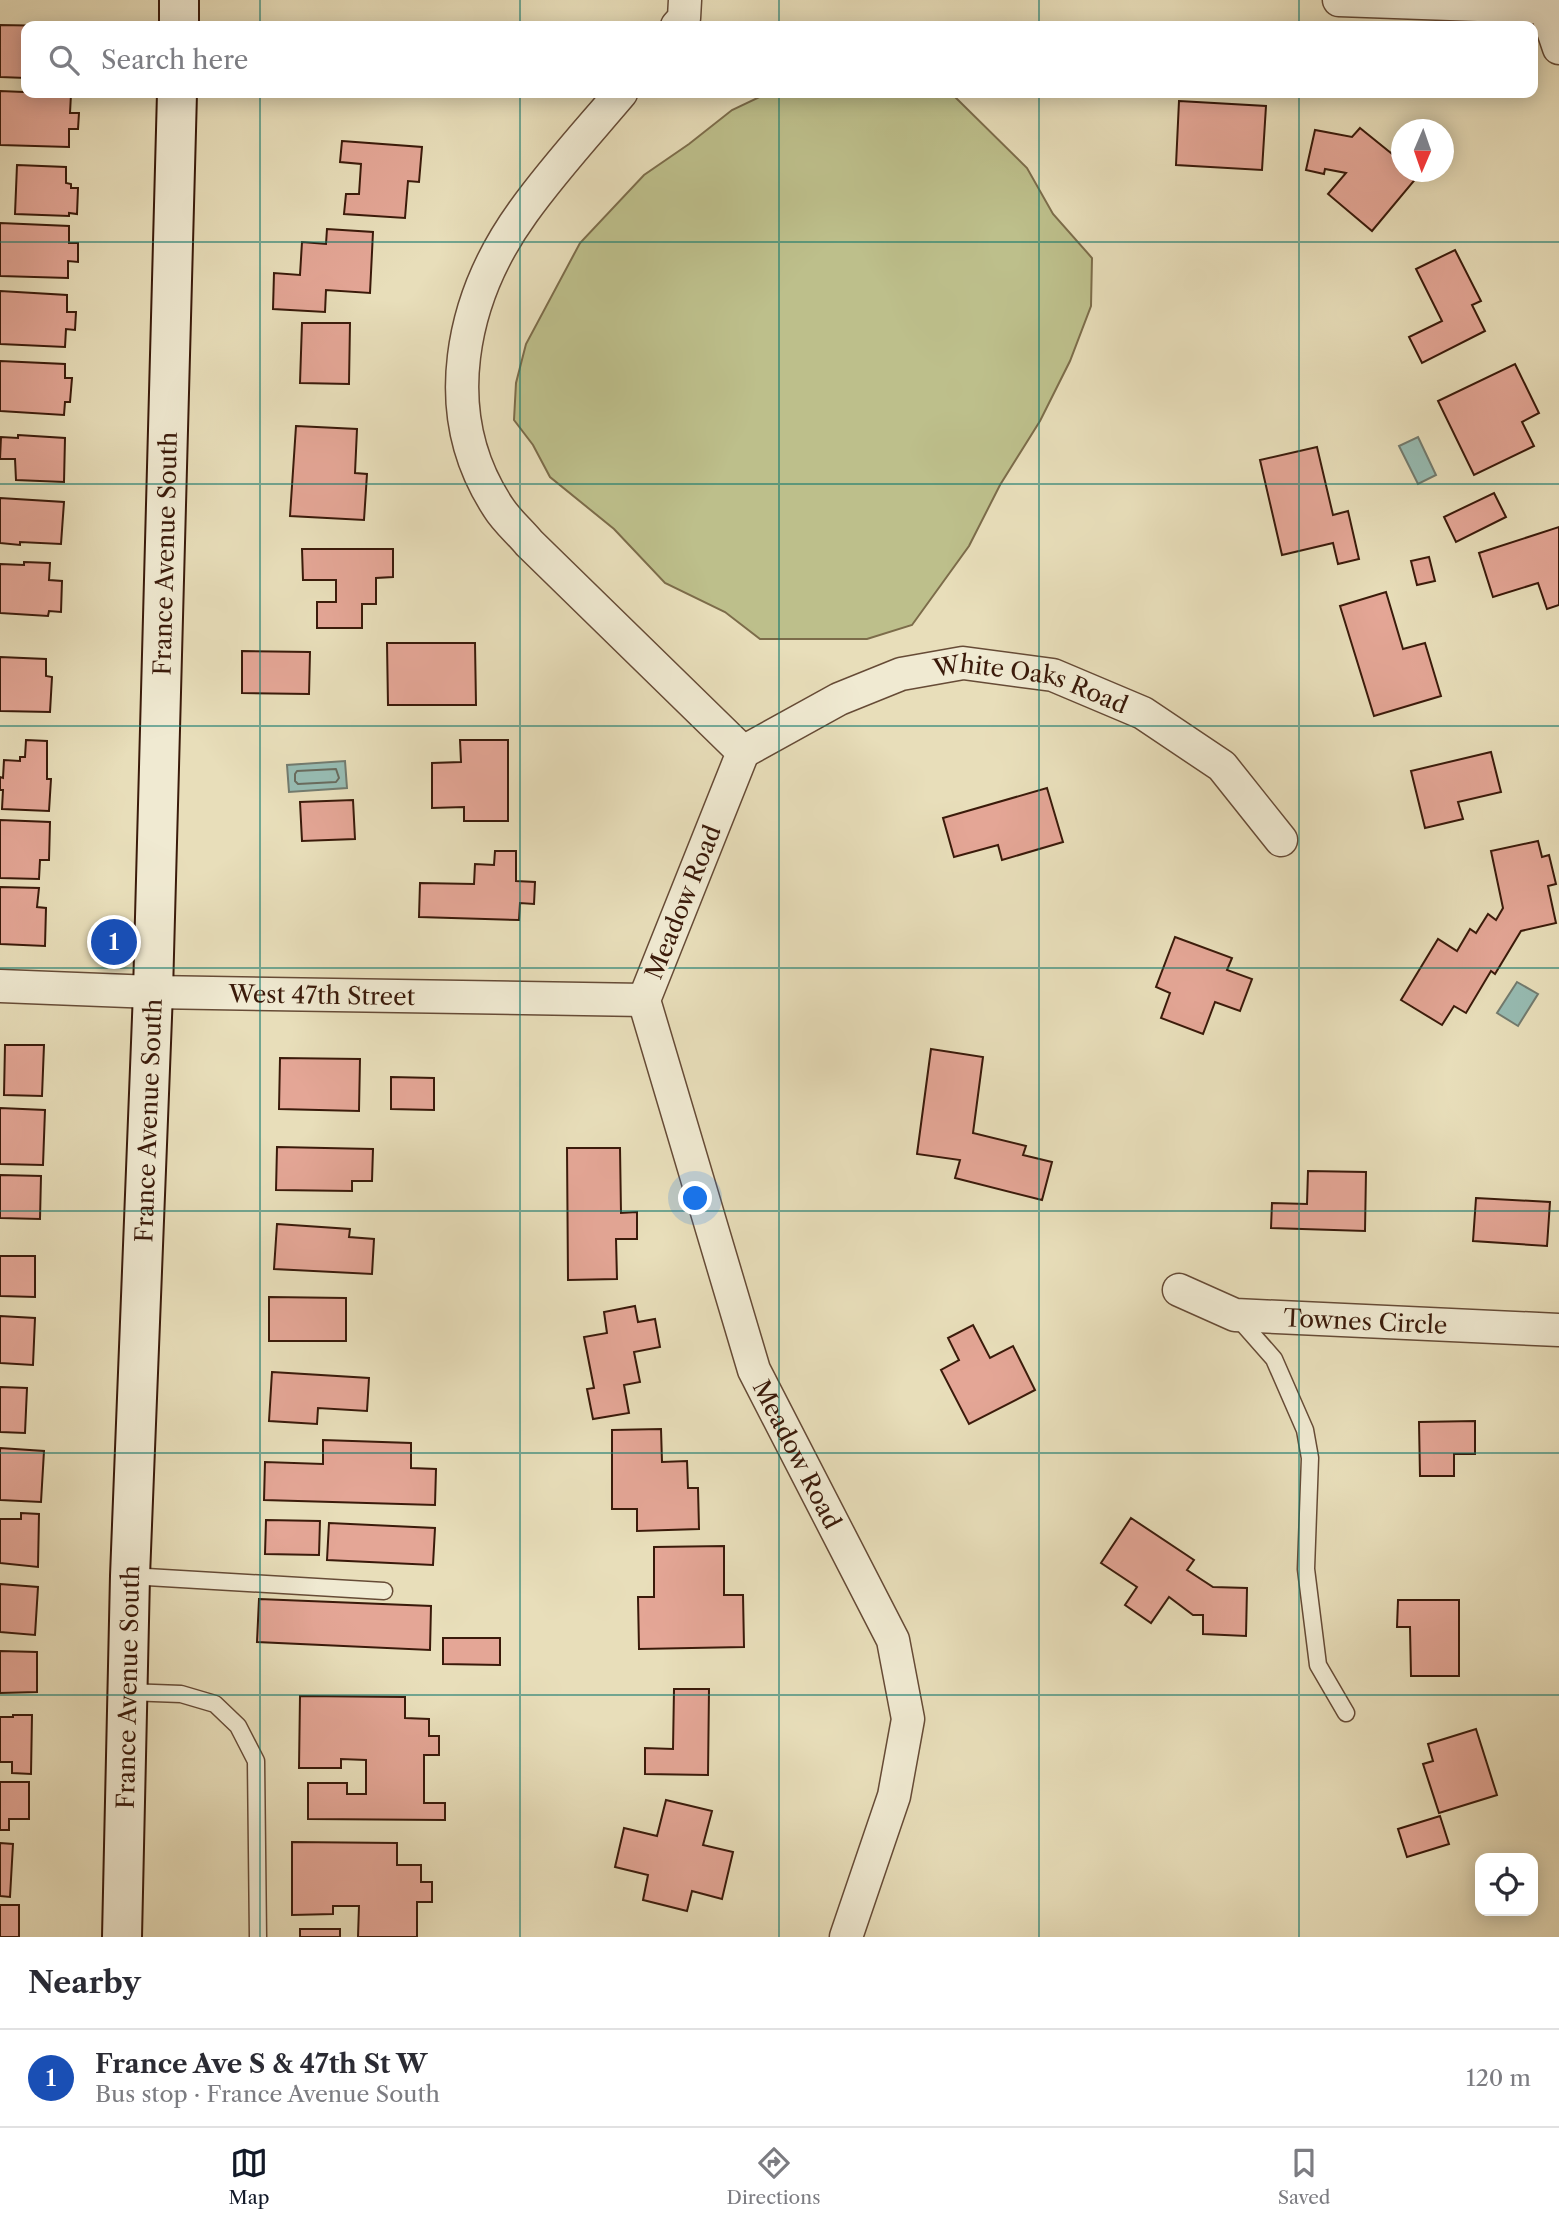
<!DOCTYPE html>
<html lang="en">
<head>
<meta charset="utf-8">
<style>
  :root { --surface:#fff; --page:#f7f7f7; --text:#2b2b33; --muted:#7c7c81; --line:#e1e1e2; --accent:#111827 }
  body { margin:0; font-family:"Libre Caslon Text",serif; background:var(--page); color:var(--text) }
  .controls { position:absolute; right:21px; bottom:21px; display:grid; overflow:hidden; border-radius:14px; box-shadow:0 4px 18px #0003 }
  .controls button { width:63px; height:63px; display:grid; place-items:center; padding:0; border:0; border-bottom:2px solid var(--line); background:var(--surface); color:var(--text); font:35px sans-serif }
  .compass { position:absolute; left:1391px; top:119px; width:63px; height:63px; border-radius:50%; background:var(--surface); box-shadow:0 4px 18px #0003; rotate:182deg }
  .you { position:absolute; left:696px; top:1199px; width:24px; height:24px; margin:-18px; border:5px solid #fff; border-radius:50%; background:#1a73e8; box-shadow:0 0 0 10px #1a73e833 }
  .badge { display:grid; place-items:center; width:46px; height:46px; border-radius:50%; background:var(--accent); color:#fff; font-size:23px; font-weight:700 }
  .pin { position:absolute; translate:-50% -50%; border:4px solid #fff; box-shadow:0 2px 7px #0006 }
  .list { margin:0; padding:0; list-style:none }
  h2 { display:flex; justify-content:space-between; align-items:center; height:91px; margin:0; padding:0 28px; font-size:30px }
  h2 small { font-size:23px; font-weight:400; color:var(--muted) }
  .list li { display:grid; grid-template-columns:46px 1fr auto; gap:21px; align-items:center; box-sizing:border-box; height:98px; padding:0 28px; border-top:2px solid var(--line) }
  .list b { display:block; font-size:26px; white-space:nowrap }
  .list p { margin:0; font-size:23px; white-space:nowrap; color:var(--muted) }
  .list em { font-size:23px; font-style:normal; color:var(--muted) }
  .icon { flex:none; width:38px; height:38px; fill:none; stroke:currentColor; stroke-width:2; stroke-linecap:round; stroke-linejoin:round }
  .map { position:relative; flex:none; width:1559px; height:1937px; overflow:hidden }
  .search { position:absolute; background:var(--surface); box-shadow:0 4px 18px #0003; left:21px; right:21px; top:21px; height:77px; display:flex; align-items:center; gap:18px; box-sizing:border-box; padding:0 24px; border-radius:14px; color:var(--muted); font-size:26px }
  .sheet { height:189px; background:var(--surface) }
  nav { display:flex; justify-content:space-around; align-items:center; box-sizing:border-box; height:98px; border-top:2px solid var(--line); background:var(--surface); font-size:19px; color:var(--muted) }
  nav a { display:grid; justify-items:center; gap:4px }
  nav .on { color:var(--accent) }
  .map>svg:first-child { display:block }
  .green { fill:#bdbf8b; stroke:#7c6c4a; stroke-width:2 }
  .water { fill:#97bcb3; stroke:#727b6f; stroke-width:2 }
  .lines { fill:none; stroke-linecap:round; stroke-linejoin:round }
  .shore { stroke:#686b5e; stroke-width:2 }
  .building { fill:#e4a696; stroke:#3a1a0a; stroke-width:2 }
  .lane-casing { stroke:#664b36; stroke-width:19 }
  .street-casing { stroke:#664b36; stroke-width:35 }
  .secondary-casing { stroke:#3a1a0a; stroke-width:42 }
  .lane { stroke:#f0ead2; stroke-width:16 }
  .street { stroke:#f0ead2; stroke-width:32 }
  .secondary { stroke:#f0ead2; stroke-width:38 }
  .grid { fill:none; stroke:#0f766e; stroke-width:2; stroke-opacity:0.55 }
  .labels { text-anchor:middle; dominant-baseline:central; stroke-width:6; stroke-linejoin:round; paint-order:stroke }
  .street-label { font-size:24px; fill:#3a1a0a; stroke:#f0ead2 }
</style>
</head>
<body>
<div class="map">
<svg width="1559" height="1937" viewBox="0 0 1559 1937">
  <rect width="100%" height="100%" fill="#e8deba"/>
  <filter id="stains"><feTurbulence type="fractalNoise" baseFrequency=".00286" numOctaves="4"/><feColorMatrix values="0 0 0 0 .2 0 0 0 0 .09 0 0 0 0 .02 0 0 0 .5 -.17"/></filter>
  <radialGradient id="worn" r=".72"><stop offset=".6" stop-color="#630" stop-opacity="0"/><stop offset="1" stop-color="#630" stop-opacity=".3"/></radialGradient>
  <path class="green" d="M768 93H951L1027 168 1053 214 1092 258 1091 306 1070 361 1040 421 1000 485 969 546 912 625 867 639H760L725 612 665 583 614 529 550 477 533 445 514 420 516 383 526 344 580 243 644 175 689 144 732 110Z"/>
  <g class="water">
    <path d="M1418 437 1436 475 1418 484 1399 446Z"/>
    <path d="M345 761 347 788 289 792 287 765Z"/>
    <path d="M1517 982 1538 994 1518 1026 1497 1013Z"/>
  </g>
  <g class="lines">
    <path class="shore" d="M336 769 339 778 336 782 298 784 295 781V774L297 771Z"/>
  </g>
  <g class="building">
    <path d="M0 25 55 26H26V78L0 77Z"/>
    <path d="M0 91 71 94 70 113H79L78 129H69V147L0 145Z"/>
    <path d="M1179 101 1266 106 1262 170 1176 165Z"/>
    <path d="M1360 128 1402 162V172H1413L1418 176 1372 231 1328 194 1346 173 1325 169 1324 174 1306 170 1315 130 1352 137Z"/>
    <path d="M342 141 422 147 419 182 408 181 405 218 344 214 346 194H359L361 164 340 162Z"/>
    <path d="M17 165 66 167V183L71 184V188H78L77 214 69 213V216L15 214Z"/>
    <path d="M0 223 69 226V243H78V262L68 261V278L0 276Z"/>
    <path d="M327 229 373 232 370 293 326 290 325 312 273 309 274 273 300 275 302 242 326 244Z"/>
    <path d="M1455 250 1481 301 1472 305 1485 331 1422 363 1409 337 1442 321 1416 269Z"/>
    <path d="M0 291 67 295V312H76L75 330 66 329 65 347 0 344Z"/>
    <path d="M302 323H350L349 384 300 383Z"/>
    <path d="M0 361 65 364V378H72L70 402H65L64 415 0 411Z"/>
    <path d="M1515 364 1539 413 1522 422 1534 446 1474 475 1438 401Z"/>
    <path d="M296 426 357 429 355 473 367 474 364 520 290 516Z"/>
    <path d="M18 435 65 438 64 482 16 480 15 459H0L1 437 18 438Z"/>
    <path d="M1317 447 1333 515 1348 511 1359 559 1338 564 1333 543 1282 555 1260 460Z"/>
    <path d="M1494 493 1506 517 1456 542 1444 517Z"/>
    <path d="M0 498 64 502 61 544 20 542V545L0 543Z"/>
    <path d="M1559 527V605L1547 609 1538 583 1493 597 1479 553Z"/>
    <path d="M302 549H393V577L376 578V604H362V628H317V602H336V580H303Z"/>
    <path d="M1429 557 1435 581 1417 585 1411 561Z"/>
    <path d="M24 562 50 563 49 580 62 581 61 612 49 611 48 616 0 613V564L24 565Z"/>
    <path d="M1386 592 1403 649 1425 643 1441 696 1374 716 1340 606Z"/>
    <path d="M387 643H475L476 705H388Z"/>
    <path d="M242 651 310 652 309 694 242 693Z"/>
    <path d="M0 657 46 659V676L52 677 50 712 0 711Z"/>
    <path d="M26 740 47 741V779H51L49 811 2 809 3 790H0V777L3 778 4 760 20 761V757H25Z"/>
    <path d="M460 740H508V821H464V807L432 808V763L461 762Z"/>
    <path d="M1491 752 1501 792 1458 802 1463 819 1425 828 1411 771Z"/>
    <path d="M1047 788 1063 842 1002 860 998 845 954 857 943 818Z"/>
    <path d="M353 800 355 839 302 841 300 802Z"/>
    <path d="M0 820 50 822 49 860H40L39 879 0 878Z"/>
    <path d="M1538 841 1542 857 1549 855 1556 884 1548 886 1556 923 1521 931 1495 974 1491 971 1466 1013 1454 1006 1442 1025 1401 1000 1438 939 1457 951 1470 929 1476 933 1488 914 1496 920 1503 908 1491 851Z"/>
    <path d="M495 851H516V881L535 882 534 904 520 903 519 920 419 917 420 883 474 884 475 864 494 865Z"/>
    <path d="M0 887 39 888 37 907 46 908 45 946 0 944Z"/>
    <path d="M1175 937 1232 958 1227 970 1252 979 1240 1011 1215 1002 1203 1034 1161 1018 1170 993 1156 987Z"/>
    <path d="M5 1045H44L42 1096 4 1095Z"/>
    <path d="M931 1049 983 1057 973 1133 1026 1146 1023 1155 1052 1162 1042 1200 955 1178 960 1160 917 1154Z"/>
    <path d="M280 1058 360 1059 359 1111 279 1109Z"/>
    <path d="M391 1077 434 1078V1110L391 1109Z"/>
    <path d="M0 1108 45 1110 43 1165 0 1164Z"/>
    <path d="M277 1147 373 1149 372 1181H352V1191L276 1190Z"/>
    <path d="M567 1148H620L621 1213 637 1212V1239H616L617 1279 568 1280Z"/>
    <path d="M1308 1171 1366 1172 1365 1231 1271 1228 1272 1203 1307 1204Z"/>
    <path d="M0 1175 41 1176 40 1219 0 1218Z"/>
    <path d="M1476 1198 1550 1202 1547 1246 1473 1241Z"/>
    <path d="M277 1224 350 1229 349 1237 374 1239 372 1274 274 1269Z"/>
    <path d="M0 1256H35V1297L0 1296Z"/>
    <path d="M269 1297 346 1298V1341H269Z"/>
    <path d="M635 1306 638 1322 655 1319 660 1347 634 1352 640 1382 624 1385 629 1413 593 1419 587 1389 594 1388 584 1337 607 1333 604 1312Z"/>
    <path d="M0 1316 35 1318 33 1365 0 1363Z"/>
    <path d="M973 1325 990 1358 1013 1346 1035 1390 969 1424 941 1370 959 1360 948 1338Z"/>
    <path d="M272 1372 369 1378 367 1411 318 1408 317 1424 269 1421Z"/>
    <path d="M0 1387 27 1388 25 1433 0 1432Z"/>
    <path d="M1475 1421V1454H1454V1476H1420L1419 1422Z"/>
    <path d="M661 1429 662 1462 687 1461 688 1488H698L699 1529 637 1531V1509H612V1430Z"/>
    <path d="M323 1440 411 1443V1468L436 1469 435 1505 264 1500 265 1462 323 1464Z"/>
    <path d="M0 1448 44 1451 41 1502 0 1500Z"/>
    <path d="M21 1513 39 1514 38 1567 0 1563V1519H21Z"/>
    <path d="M1131 1518 1194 1560 1187 1570 1213 1587 1247 1588 1246 1636 1203 1634V1615H1193L1169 1597 1151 1623 1125 1605 1137 1587 1101 1563Z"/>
    <path d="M266 1520 320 1521 319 1555 265 1554Z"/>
    <path d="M329 1523 435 1528 433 1565 327 1560Z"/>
    <path d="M724 1546V1595H743L744 1647 639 1649 638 1597H654V1547Z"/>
    <path d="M0 1584 38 1587 35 1635 0 1632Z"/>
    <path d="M259 1599 431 1606 430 1650 257 1642Z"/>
    <path d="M1398 1600H1459V1676H1411L1410 1627H1397Z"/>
    <path d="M443 1638H500V1665L443 1664Z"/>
    <path d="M0 1651 37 1652V1692L0 1693Z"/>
    <path d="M674 1689H709L708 1775 645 1774V1748L673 1749Z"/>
    <path d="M300 1696 405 1697V1718L429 1719V1736H439V1755H424V1803H445V1820L308 1819V1783H347V1794H366V1760L341 1759V1768H299Z"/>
    <path d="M13 1715H32L31 1774 12 1773V1762H0V1717H13Z"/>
    <path d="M1476 1729 1497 1795 1439 1813 1423 1764 1433 1761 1428 1744Z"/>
    <path d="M0 1782H29V1819H9V1830H0Z"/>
    <path d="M666 1800 712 1811 703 1845 733 1852 722 1899 692 1891 687 1911 643 1900 648 1875 615 1867 624 1828 657 1836Z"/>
    <path d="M1440 1816 1449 1844 1407 1857 1398 1829Z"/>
    <path d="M292 1842 397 1843V1865H421V1882H432V1902H417V1937H358L359 1906H333V1914L292 1915Z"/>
    <path d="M0 1843 13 1844 10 1897 0 1896Z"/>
    <rect x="0" y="1905" width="19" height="32"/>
    <rect x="300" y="1929" width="40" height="8"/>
  </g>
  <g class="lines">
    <defs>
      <g id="lane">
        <path d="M1237 1317 1274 1359 1305 1430 1310 1458 1306 1569 1318 1665 1346 1713"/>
        <path d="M130 1576 384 1591"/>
        <path d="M127 1692 181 1694 215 1704 238 1726 256 1761 258 1937"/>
      </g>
      <g id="street">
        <path d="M1339 0 1559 8"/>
        <path d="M1545 7 1559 48"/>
        <path d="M677 26 684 18 685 0"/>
        <path id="s1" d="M621 93C588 132 553 170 523 212 461 298 436 413 498 507 506 520 519 531 529 543L743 752 644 1000 754 1370 893 1640 908 1719 894 1796 846 1937"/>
        <path id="s2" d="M743 752 839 699 901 674 963 663 1053 675 1143 713 1222 766 1281 840"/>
        <path id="s3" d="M0 986 153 992 644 1000"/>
        <path id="s4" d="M1179 1290 1235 1315 1559 1330"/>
      </g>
      <g id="secondary">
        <path d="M179 26V0"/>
        <path id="s5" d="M122 1937 130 1576 153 992 177 93"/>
      </g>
    </defs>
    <use href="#lane" class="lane-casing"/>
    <use href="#street" class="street-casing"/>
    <use href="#secondary" class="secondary-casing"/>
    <use href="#lane" class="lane"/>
    <use href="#street" class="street"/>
    <use href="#secondary" class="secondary"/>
  </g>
  <path class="grid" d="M260 0V26M520 0V26M779 0V26M1039 0V26M1299 0V26M260 93V1937M520 93V1937M779 93V1937M1039 93V1937M1299 93V1937M0 242H1559M0 484H1559M0 726H1559M0 968H1559M0 1211H1559M0 1453H1559M0 1695H1559"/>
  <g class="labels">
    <g class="street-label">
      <text stroke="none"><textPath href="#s5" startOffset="1384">France Avenue South</textPath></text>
      <text stroke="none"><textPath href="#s2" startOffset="310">White Oaks Road</textPath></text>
      <text transform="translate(683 902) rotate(-68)">Meadow Road</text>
      <text stroke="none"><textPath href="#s3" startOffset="322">West 47th Street</textPath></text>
      <text stroke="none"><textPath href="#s5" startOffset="817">France Avenue South</textPath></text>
      <text stroke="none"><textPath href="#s4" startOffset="192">Townes Circle</textPath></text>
      <text stroke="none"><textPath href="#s1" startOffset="1564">Meadow Road</textPath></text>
      <text stroke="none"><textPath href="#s5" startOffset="250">France Avenue South</textPath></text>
    </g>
  </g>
  <rect width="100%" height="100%" filter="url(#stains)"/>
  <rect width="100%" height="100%" fill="url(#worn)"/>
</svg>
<div class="controls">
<button><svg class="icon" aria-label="locate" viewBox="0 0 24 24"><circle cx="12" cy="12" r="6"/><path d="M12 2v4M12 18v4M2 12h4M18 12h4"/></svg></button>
</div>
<svg class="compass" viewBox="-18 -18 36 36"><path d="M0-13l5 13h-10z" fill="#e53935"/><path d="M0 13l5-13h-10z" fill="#7c7c81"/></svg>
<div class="you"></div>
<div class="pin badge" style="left:114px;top:942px;background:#1a4fb4">1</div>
<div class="search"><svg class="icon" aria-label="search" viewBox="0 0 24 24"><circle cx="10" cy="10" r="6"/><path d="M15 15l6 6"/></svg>Search here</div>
</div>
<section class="sheet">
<h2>Nearby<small></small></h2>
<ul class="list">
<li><span class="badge" style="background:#1a4fb4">1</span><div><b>France Ave S &amp; 47th St W</b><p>Bus stop · France Avenue South</p></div><em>120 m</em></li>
</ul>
</section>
<nav>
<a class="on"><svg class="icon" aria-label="map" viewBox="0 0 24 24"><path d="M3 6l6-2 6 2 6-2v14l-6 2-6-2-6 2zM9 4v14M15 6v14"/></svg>Map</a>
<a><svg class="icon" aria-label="directions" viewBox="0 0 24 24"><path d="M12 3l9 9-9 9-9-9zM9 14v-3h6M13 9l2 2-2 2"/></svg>Directions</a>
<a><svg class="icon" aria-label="saved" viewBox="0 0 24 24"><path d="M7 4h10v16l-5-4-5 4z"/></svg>Saved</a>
</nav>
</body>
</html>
